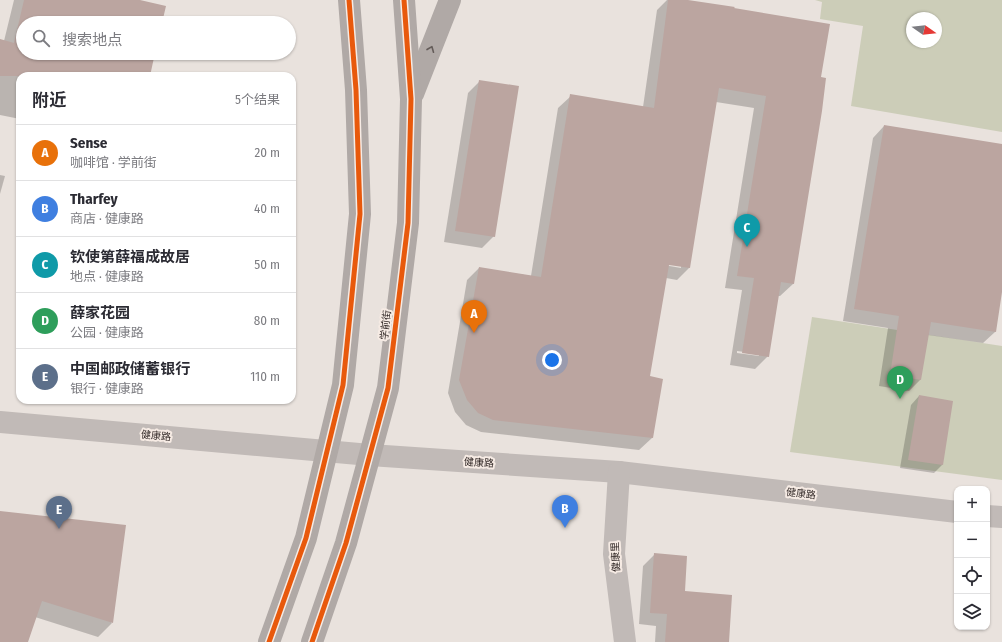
<!DOCTYPE html>
<html lang="zh">
<head>
<meta charset="utf-8">
<style>
  :root { --surface:#fff; --page:#f7f7f7; --text:#2b2b33; --muted:#7c7c81; --line:#e1e1e2; --accent:#ea580c }
  body { margin:0; font-family:"Fira Sans Condensed","Noto Sans SC",sans-serif; background:var(--page); color:var(--text) }
  .controls { position:absolute; right:12px; bottom:12px; display:grid; overflow:hidden; border-radius:8px; box-shadow:0 1px 3px #0004 }
  .controls button { width:36px; height:36px; display:grid; place-items:center; padding:0; border:0; border-bottom:1px solid var(--line); background:var(--surface); color:var(--text); font:20px sans-serif }
  .compass { position:absolute; left:906px; top:12px; width:36px; height:36px; border-radius:50%; background:var(--surface); box-shadow:0 1px 3px #0004; rotate:104deg }
  .you { position:absolute; left:552px; top:360px; width:14px; height:14px; margin:-10px; border:3px solid #fff; border-radius:50%; background:#1a73e8; box-shadow:0 0 0 6px #1a73e833 }
  .badge { display:grid; place-items:center; width:26px; height:26px; border-radius:50%; background:var(--accent); color:#fff; font-size:13px; font-weight:700 }
  .pin { position:absolute; translate:-50% -33px; filter:drop-shadow(0 1px 2px #0008) }
  .pin::after { content:''; position:absolute; top:21px; width:14px; height:12px; background:inherit; clip-path:polygon(0 0,100% 0,50% 100%) }
  .list { margin:0; padding:0; list-style:none }
  h2 { display:flex; justify-content:space-between; align-items:center; height:52px; margin:0; padding:0 16px; font-size:17px }
  h2 small { font-size:13px; font-weight:400; color:var(--muted) }
  .list li { display:grid; grid-template-columns:26px 1fr auto; gap:12px; align-items:center; box-sizing:border-box; height:56px; padding:0 16px; border-top:1px solid var(--line) }
  .list b { display:block; font-size:15px; white-space:nowrap }
  .list p { margin:0; font-size:13px; white-space:nowrap; color:var(--muted) }
  .list em { font-size:13px; font-style:normal; color:var(--muted) }
  .icon { flex:none; width:22px; height:22px; fill:none; stroke:currentColor; stroke-width:2; stroke-linecap:round; stroke-linejoin:round }
  .map { position:relative; flex:none; width:1002px; height:642px; overflow:hidden }
  .search { position:absolute; background:var(--surface); box-shadow:0 1px 3px #0004; left:16px; top:16px; width:280px; height:44px; display:flex; align-items:center; gap:10px; box-sizing:border-box; padding:0 14px; border-radius:22px; color:var(--muted); font-size:15px }
  .panel { position:absolute; background:var(--surface); box-shadow:0 1px 3px #0004; left:16px; top:72px; width:280px; height:332px; border-radius:12px }
  .map>svg:first-child { display:block }
  .green { fill:#cccdb8; fill-rule:evenodd }
  .shadow { fill:#0003; fill-rule:evenodd }
  .building { fill:#bba5a0 }
  .lines { fill:none; stroke-linecap:round; stroke-linejoin:round }
  .minor { stroke:#c1bab7; stroke-width:22 }
  .major { stroke:#b0a9a6; stroke-width:22 }
  .cycleway-casing { stroke:#f6ebe4; stroke-width:8 }
  .cycleway { stroke:#e8590c; stroke-width:5 }
  .oneway { stroke:#645c59 }
  .labels { text-anchor:middle; dominant-baseline:central; stroke-width:4; stroke-linejoin:round; paint-order:stroke }
  .street-label { font-size:10px; fill:#312826; stroke:#f6ebe4 }
</style>
</head>
<body>
<div class="map">
<svg width="1002" height="642" viewBox="0 0 1002 642">
  <rect width="100%" height="100%" fill="#e9e2dd"/>
  <g class="green">
    <path d="M815 0H1002V132L851 106 863 26 820 19 822 2ZM912 18H936V42H912Z"/>
    <path d="M812 317 1002 346V480L790 452Z"/>
  </g>
  <g class="shadow">
    <path d="M14 0H136L161 23H23V53H154L149 76H20V119L0 115V40L4 41Z"/>
    <path d="M667 0H681L820 78 821 111 793 284 780 296H778L768 356 755 369 730 365 742 290 725 288 754 108 716 102 689 268 677 280 666 278 649 377 652 438 639 450 481 432 466 425 455 412 448 393 467 280 479 268 531 276 558 108 571 96 643 107 657 10ZM665 263 681 265V268L664 265ZM737 351 759 354V356L737 353Z"/>
    <path d="M480 81 494 236 482 248 444 242 468 93Z"/>
    <path d="M884 126 1002 145V286L995 332 983 343 928 335 920 380 909 391 879 386 888 328 843 321 873 138Z"/>
    <path d="M0 175 5 176 0 194Z"/>
    <path d="M919 396 952 402 942 465 934 473 900 468 911 405Z"/>
    <path d="M0 512 112 623 98 637 35 617 27 642H0Z"/>
    <path d="M655 554 684 592 728 642H655L656 626 639 624 643 566Z"/>
  </g>
  <g class="building">
    <path d="M24 0H140L166 6 162 23H23V53H155L150 76H0V39L14 43Z"/>
    <path d="M668 0H688L735 7 734 8 830 24 821 77 826 78 822 111 794 284 781 282 769 357 742 353 754 278 737 276 766 96 719 88 690 268 669 265 650 376 663 379 653 438 493 420 478 413 467 400 459 380 479 267 541 277 570 94 654 108Z"/>
    <path d="M479 80 519 86 495 237 455 231Z"/>
    <path d="M884 125 1002 144V292L996 332 931 322 921 380 890 375 899 316 854 309Z"/>
    <path d="M919 395 953 401 943 465 908 460Z"/>
    <path d="M0 511 126 525 113 623 42 601 28 642H0Z"/>
    <path d="M654 553 687 556 685 591 732 595 729 642H665L667 614 650 613Z"/>
  </g>
  <g class="lines">
    <g class="minor">
      <path d="M0 422 370 455 619 472 957 512"/>
      <path d="M619 472 614 554 625 642"/>
      <path d="M987 516 1002 517"/>
    </g>
    <g class="major">
      <path d="M413 94 450 0"/>
      <path d="M269 642 306 538 343 385 360 214 356 90 349 0"/>
      <path d="M312 642 346 543 388 388 408 223 411 99 404 0"/>
    </g>
    <defs>
      <g id="cycleway">
        <path d="M269 642 306 538 343 385 360 214 356 90 349 0"/>
        <path d="M312 642 346 543 388 388 408 223 411 99 404 0"/>
      </g>
    </defs>
    <use href="#cycleway" class="cycleway-casing"/>
    <use href="#cycleway" class="cycleway"/>
  </g>
  <defs><path id="oneway-chevron" d="M-2-3.5L2.5 0L-2 3.5" fill="none" stroke-width="1.6" stroke-linecap="round" stroke-linejoin="round"/></defs>
  <use class="oneway" href="#oneway-chevron" transform="translate(431 49) rotate(-68)"/>
  <g class="labels">
    <g class="street-label">
      <text transform="translate(386 325) rotate(-83)">学前街</text>
      <text transform="translate(156 436) rotate(5)">健康路</text>
      <text transform="translate(479 463) rotate(4)">健康路</text>
      <text transform="translate(801 494) rotate(7)">健康路</text>
      <text transform="translate(616 557) rotate(-93)">健康里</text>
    </g>
  </g>
</svg>
<div class="controls">
<button>+</button>
<button>−</button>
<button><svg class="icon" aria-label="locate" viewBox="0 0 24 24"><circle cx="12" cy="12" r="6"/><path d="M12 2v4M12 18v4M2 12h4M18 12h4"/></svg></button>
<button><svg class="icon" aria-label="layers" viewBox="0 0 24 24"><path d="M12 4l9 5-9 5-9-5zM3 14l9 5 9-5"/></svg></button>
</div>
<svg class="compass" viewBox="-18 -18 36 36"><path d="M0-13l5 13h-10z" fill="#e53935"/><path d="M0 13l5-13h-10z" fill="#7c7c81"/></svg>
<div class="you"></div>
<div class="pin badge" style="left:474px;top:333px;background:#e8710a">A</div>
<div class="pin badge" style="left:565px;top:528px;background:#3f7fe0">B</div>
<div class="pin badge" style="left:747px;top:247px;background:#0f9aa8">C</div>
<div class="pin badge" style="left:900px;top:399px;background:#2e9e5b">D</div>
<div class="pin badge" style="left:59px;top:529px;background:#5c6f8a">E</div>
<div class="search"><svg class="icon" aria-label="search" viewBox="0 0 24 24"><circle cx="10" cy="10" r="6"/><path d="M15 15l6 6"/></svg>搜索地点</div>
<section class="panel">
<h2>附近<small>5个结果</small></h2>
<ul class="list">
<li><span class="badge" style="background:#e8710a">A</span><div><b>Sense</b><p>咖啡馆 · 学前街</p></div><em>20 m</em></li>
<li><span class="badge" style="background:#3f7fe0">B</span><div><b>Tharfey</b><p>商店 · 健康路</p></div><em>40 m</em></li>
<li><span class="badge" style="background:#0f9aa8">C</span><div><b>钦使第薛福成故居</b><p>地点 · 健康路</p></div><em>50 m</em></li>
<li><span class="badge" style="background:#2e9e5b">D</span><div><b>薛家花园</b><p>公园 · 健康路</p></div><em>80 m</em></li>
<li><span class="badge" style="background:#5c6f8a">E</span><div><b>中国邮政储蓄银行</b><p>银行 · 健康路</p></div><em>110 m</em></li>
</ul>
</section>
</div>
</body>
</html>
